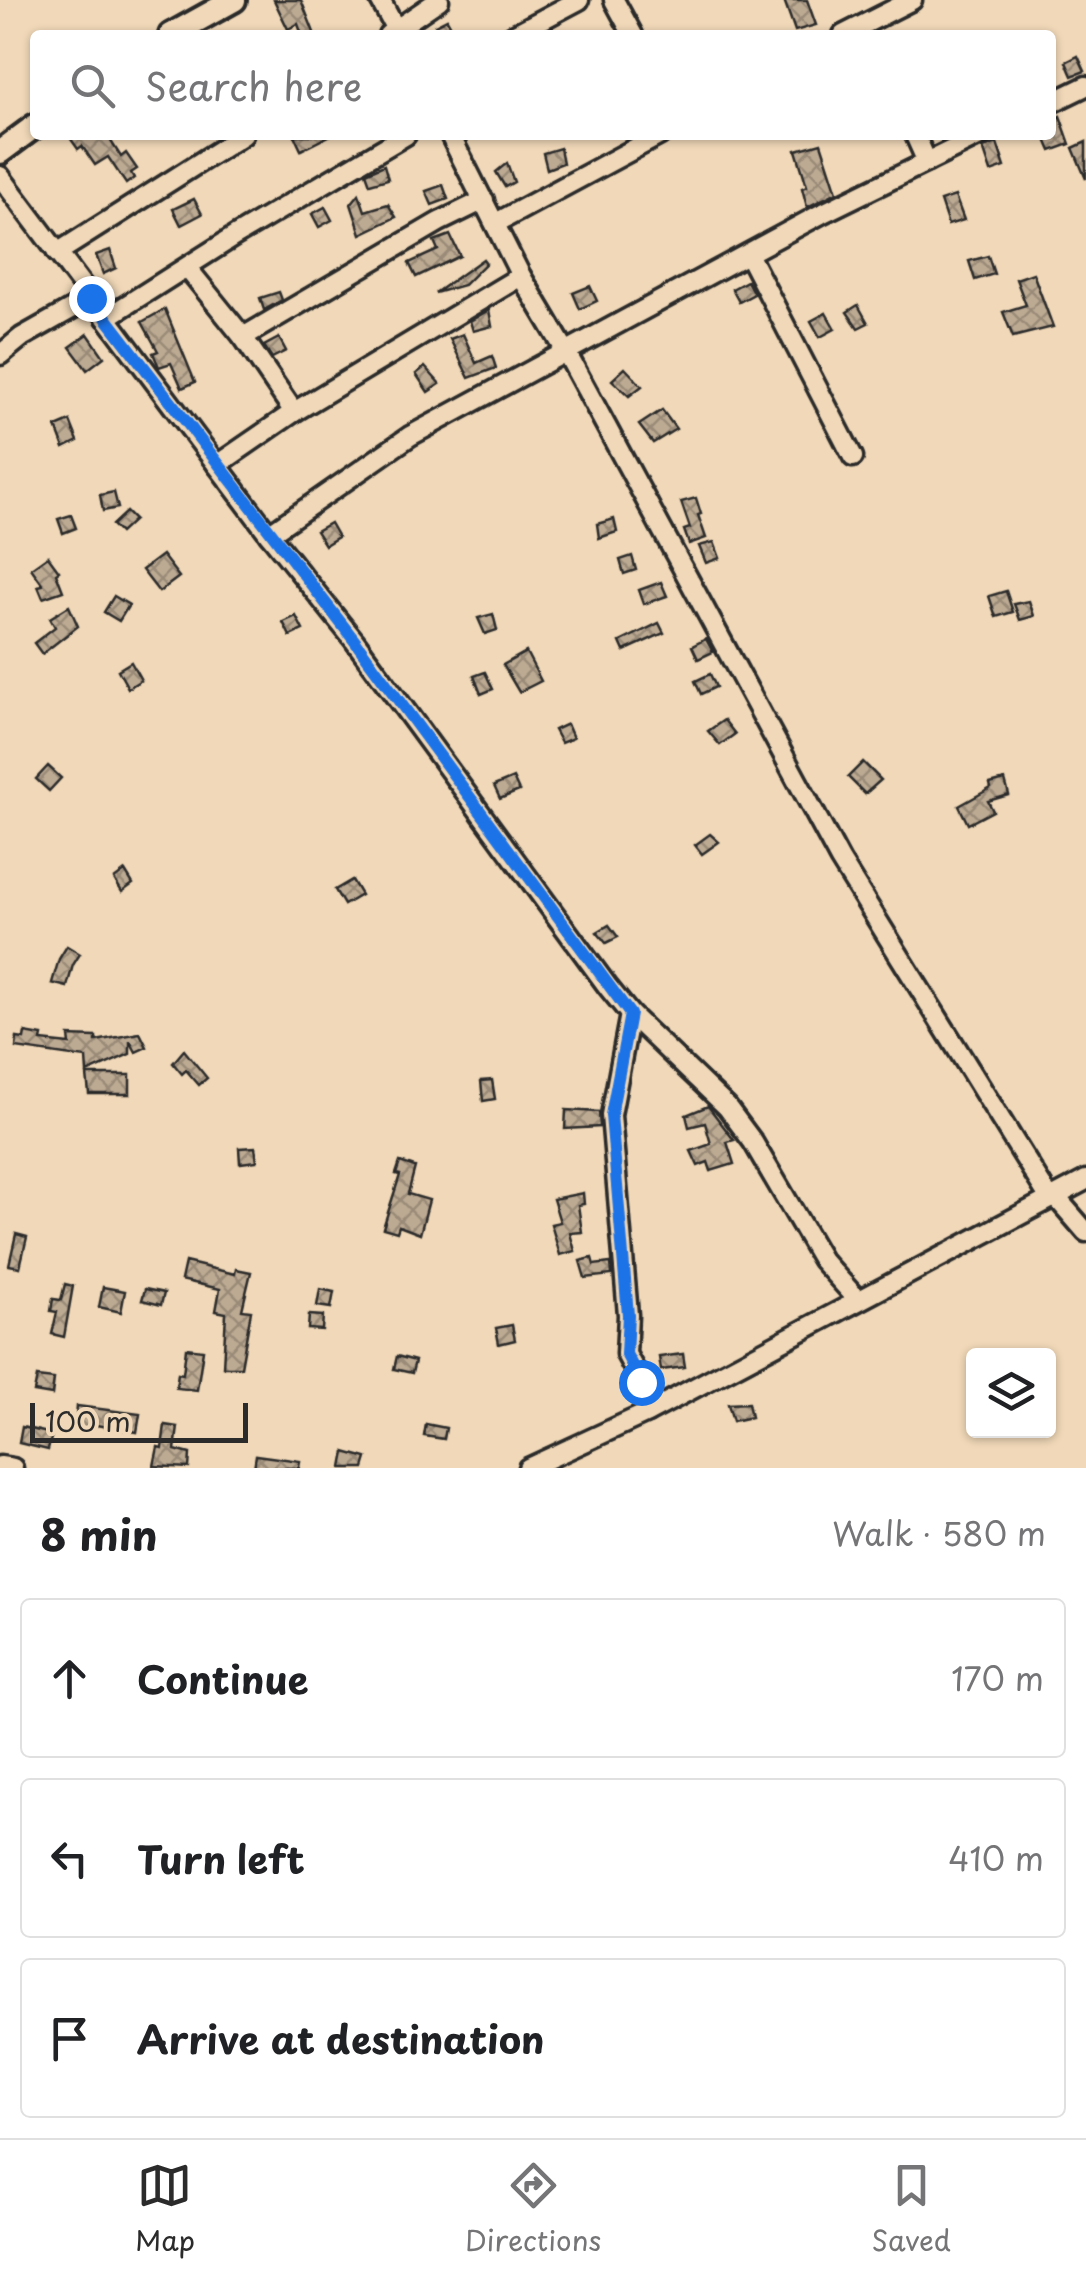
<!DOCTYPE html>
<html lang="en">
<head>
<meta charset="utf-8">
<style>
  :root { --surface:#fff; --page:#f6f6f6; --text:#202124; --muted:#757577; --line:#e0e0e0; --accent:#2b2b2b }
  body { margin:0; font-family:"Playpen Sans",sans-serif; background:var(--page); color:var(--text) }
  .controls { position:absolute; right:30px; bottom:30px; display:grid; overflow:hidden; border-radius:10px; box-shadow:0 2px 8px #0004 }
  .controls button { width:90px; height:90px; display:grid; place-items:center; padding:0; border:0; border-bottom:2px solid var(--line); background:var(--surface); color:var(--text); font:50px sans-serif }
  .scale { position:absolute; left:30px; bottom:25px; width:218px; box-sizing:border-box; padding-left:10px; border:5px solid #2b2b2b; border-top:0; font-size:28px; line-height:35px; white-space:nowrap; color:#2b2b2b; -webkit-text-stroke:8px #f0d8b8; paint-order:stroke }
  .stop { position:absolute; width:30px; height:30px; margin:-22px; border:8px solid #1a73e8; border-radius:50%; background:#fff }
  .stop.end { background:#1a73e8; border-color:#fff; box-shadow:0 2px 10px #0008 }
  .list { margin:0; padding:0; list-style:none }
  h2 { display:flex; justify-content:space-between; align-items:center; height:130px; margin:0; padding:0 40px; font-size:42px }
  h2 small { font-size:32px; font-weight:400; color:var(--muted) }
  .list li { display:grid; grid-template-columns:65px 1fr auto; gap:30px; align-items:center; box-sizing:border-box; height:160px; margin:0 20px 20px; padding:0 20px; border:2px solid var(--line); border-radius:10px }
  .list b { display:block; font-size:38px; white-space:nowrap }
  .list em { font-size:32px; font-style:normal; color:var(--muted) }
  .icon { flex:none; width:55px; height:55px; fill:none; stroke:currentColor; stroke-width:2; stroke-linecap:round; stroke-linejoin:round }
  .map { position:relative; flex:none; width:1086px; height:1468px; overflow:hidden }
  .search { position:absolute; background:var(--surface); box-shadow:0 2px 8px #0004; left:30px; right:30px; top:30px; height:110px; display:flex; align-items:center; gap:25px; box-sizing:border-box; padding:0 35px; border-radius:10px; color:var(--muted); font-size:38px }
  .sheet { height:670px; background:var(--surface) }
  nav { display:flex; justify-content:space-around; align-items:center; box-sizing:border-box; height:140px; border-top:2px solid var(--line); background:var(--surface); font-size:28px; color:var(--muted) }
  nav a { display:grid; justify-items:center; gap:5px }
  nav .on { color:var(--accent) }
  .map>svg:first-child { display:block }
  .building { fill:url(#building-cross-hatch); stroke:#2b2b2b; stroke-width:2.5 }
  .lines { fill:none; stroke-linecap:round; stroke-linejoin:round }
  .street-casing { stroke:#2b2b2b; stroke-width:25 }
  .secondary-casing { stroke:#2b2b2b; stroke-width:30 }
  .street { stroke:#f0d8b8; stroke-width:18 }
  .secondary { stroke:#f0d8b8; stroke-width:22 }
  .route { stroke:#1a73e8; stroke-width:12 }
</style>
</head>
<body>
<div class="map">
<svg width="1086" height="1468" viewBox="0 0 1086 1468">
  <defs>
    <pattern id="building-cross-hatch" width="8" height="8" patternUnits="userSpaceOnUse" patternTransform="scale(2.5)"><rect width="8" height="8" fill="#bdaa93"/><path d="M0 0l8 8M0 8l8-8" fill="none" stroke="#9a8b78"/></pattern>
  </defs>
  <rect width="100%" height="100%" fill="#f0d8b8"/>
  <filter id="ink" filterUnits="userSpaceOnUse"><feTurbulence type="fractalNoise" baseFrequency=".01" numOctaves="2"/><feDisplacementMap in="SourceGraphic" scale="20" xChannelSelector="R" yChannelSelector="G"/><feConvolveMatrix kernelMatrix="1 2 1 2 8 2 1 2 1" color-interpolation-filters="sRGB"/></filter>
  <g filter="url(#ink)">
    <g class="building">
      <path d="M274 0H301L315 35H302L298 24 288 29Z"/>
      <path d="M784 0H807L816 25 795 31Z"/>
      <path d="M447 19 456 35H441L435 25Z"/>
      <path d="M1078 56 1085 71 1072 76 1066 62Z"/>
      <path d="M1060 116 1070 144 1051 151 1044 135H1051V120Z"/>
      <path d="M68 135H107L121 157 126 153 137 169 131 173 134 178 126 184 108 157 95 165 82 146 78 149Z"/>
      <path d="M294 135H331L301 150Z"/>
      <path d="M1086 142V179L1073 148Z"/>
      <path d="M821 143 837 192 807 207 802 188 807 186 796 150Z"/>
      <path d="M997 143 1005 167 991 172 983 148Z"/>
      <path d="M560 148 563 163 547 169 543 153Z"/>
      <path d="M507 163 514 182 505 187 496 172Z"/>
      <path d="M384 165 388 179 370 184 366 173Z"/>
      <path d="M443 185 448 199 432 205 426 191Z"/>
      <path d="M359 194 365 211 388 204 396 217 361 234 351 204Z"/>
      <path d="M955 196 964 220 948 225 940 201Z"/>
      <path d="M194 199 202 214 181 225 173 209Z"/>
      <path d="M325 207 332 220 319 227 312 214Z"/>
      <path d="M450 235 460 256 416 277 409 263 438 250 434 241Z"/>
      <path d="M110 250 116 268 103 274 96 255Z"/>
      <path d="M988 256 994 274 975 280 969 261Z"/>
      <path d="M483 259 486 263 464 285 435 293Z"/>
      <path d="M1033 273 1053 327 1013 337 1003 312 1026 305 1016 279Z"/>
      <path d="M747 281 754 294 739 302 732 289Z"/>
      <path d="M590 286 597 301 580 309 573 293Z"/>
      <path d="M279 292 282 300 264 310 260 298Z"/>
      <path d="M858 305 868 323 858 328 847 312Z"/>
      <path d="M165 309 195 382 182 388 171 363 159 367 153 353 158 351 142 322Z"/>
      <path d="M489 310 492 326 473 331 470 321Z"/>
      <path d="M826 313 835 329 820 337 811 321Z"/>
      <path d="M88 334 104 357 87 370 70 347Z"/>
      <path d="M463 334 476 363 492 356 496 368 469 378 450 339Z"/>
      <path d="M279 338 286 351 272 358 264 346Z"/>
      <path d="M425 367 440 384 428 392 416 374Z"/>
      <path d="M625 368 642 386 629 396 612 380Z"/>
      <path d="M662 410 676 429 653 443 639 425Z"/>
      <path d="M70 421 78 441 64 448 56 427Z"/>
      <path d="M114 492 118 508 103 511 100 495Z"/>
      <path d="M696 498 701 514 698 515 706 538 689 544 684 530 690 528 681 502Z"/>
      <path d="M126 512 134 520 120 533 112 525Z"/>
      <path d="M71 515 76 528 63 533 58 519Z"/>
      <path d="M614 519 617 532 599 538 597 524Z"/>
      <path d="M330 523 338 537 325 545 316 531Z"/>
      <path d="M714 542 720 558 706 563 699 546Z"/>
      <path d="M162 555 179 577 159 592 142 570Z"/>
      <path d="M48 556 59 571 56 573 63 591 43 598 38 586 43 585 31 568Z"/>
      <path d="M632 556 636 570 624 574 620 560Z"/>
      <path d="M661 582 667 596 644 604 639 590Z"/>
      <path d="M1006 591 1013 612 996 617 989 596Z"/>
      <path d="M114 596 129 605 119 621 104 612Z"/>
      <path d="M1029 601 1034 616 1020 620 1014 604Z"/>
      <path d="M69 606 78 626 42 654 34 643 55 627 50 618Z"/>
      <path d="M493 614 497 630 485 634 478 618Z"/>
      <path d="M296 616 303 630 290 636 283 622Z"/>
      <path d="M659 623 664 633 624 651 620 642Z"/>
      <path d="M706 639 713 652 698 659 692 646Z"/>
      <path d="M526 652 541 681 519 692 503 665Z"/>
      <path d="M131 662 141 680 128 688 118 670Z"/>
      <path d="M485 672 493 689 481 694 474 676Z"/>
      <path d="M710 674 716 687 701 694 695 681Z"/>
      <path d="M724 720 735 734 720 745 708 731Z"/>
      <path d="M567 724 573 738 561 743 554 730Z"/>
      <path d="M863 762 881 780 865 794 848 777Z"/>
      <path d="M48 766 61 778 49 791 36 779Z"/>
      <path d="M513 778 519 791 500 799 494 786Z"/>
      <path d="M1005 780 1009 795 988 801 993 811 968 824 959 806 991 788 990 784Z"/>
      <path d="M710 834 719 842 702 854 695 845Z"/>
      <path d="M125 871 133 884 122 892 114 879Z"/>
      <path d="M352 880 361 895 344 905 335 890Z"/>
      <path d="M609 925 618 937 606 943 597 932Z"/>
      <path d="M67 946 80 954 73 965 67 987 52 983 59 959Z"/>
      <path d="M25 1033 42 1036 41 1041 70 1044 69 1036 96 1037V1041L140 1033 147 1047 136 1052 130 1041V1054L87 1073 86 1058 16 1048 17 1038 24 1039Z"/>
      <path d="M184 1050 207 1078 199 1085 186 1070 182 1074 173 1063Z"/>
      <path d="M87 1075H130V1094H89Z"/>
      <path d="M492 1080 495 1099 483 1101 481 1081Z"/>
      <path d="M708 1106 734 1140 727 1142 734 1164 711 1171 708 1162 698 1166 691 1151 711 1144 705 1123 689 1127 686 1115Z"/>
      <path d="M566 1110 599 1112 600 1127 565 1129Z"/>
      <path d="M255 1147 257 1161 240 1163 239 1148Z"/>
      <path d="M400 1162 415 1167 408 1194 429 1200 420 1234 399 1226 397 1232 383 1228 400 1175 396 1174Z"/>
      <path d="M583 1193 584 1204 578 1205 582 1232 570 1233 575 1251 560 1255 551 1224 560 1222 553 1199Z"/>
      <path d="M16 1234 27 1237 20 1267 9 1265Z"/>
      <path d="M592 1258 594 1265 611 1263 612 1275 585 1278 580 1261Z"/>
      <path d="M185 1262 235 1274 236 1269 251 1272 242 1310 251 1311 241 1367H223L226 1313 216 1311 220 1289 181 1280Z"/>
      <path d="M65 1284 73 1286 64 1337 52 1334 57 1312 51 1311 53 1299 61 1300Z"/>
      <path d="M103 1287 125 1291 121 1312 99 1307Z"/>
      <path d="M145 1289 164 1293 161 1305 142 1300Z"/>
      <path d="M320 1289 334 1292 331 1308 317 1306Z"/>
      <path d="M309 1315 323 1316 322 1330 308 1329Z"/>
      <path d="M512 1325 515 1340 499 1344 496 1328Z"/>
      <path d="M186 1348 203 1350 197 1390 176 1388 178 1373 183 1374Z"/>
      <path d="M683 1354 685 1367 661 1370 659 1357Z"/>
      <path d="M397 1356 415 1361 412 1373 394 1369Z"/>
      <path d="M37 1377 54 1379 52 1395 34 1392Z"/>
      <path d="M748 1403 751 1417 733 1421 728 1404Z"/>
      <path d="M77 1406 140 1414 137 1432 90 1424 89 1431 75 1430Z"/>
      <path d="M426 1424 446 1428 444 1439 424 1436Z"/>
      <path d="M165 1425 178 1427 175 1450 190 1454 189 1468 154 1466 158 1447 162 1448Z"/>
      <path d="M22 1427 52 1434 48 1450 19 1443Z"/>
      <path d="M345 1452 367 1458 364 1468H342Z"/>
      <path d="M256 1455 300 1461 299 1468H254Z"/>
    </g>
    <g class="lines">
      <defs>
        <g id="street">
          <path d="M380 0 399 35"/>
          <path d="M614 0 633 35"/>
          <path d="M388 35 439 0"/>
          <path d="M513 35 579 0"/>
          <path d="M843 35 912 0"/>
          <path d="M1051 103 1086 86"/>
          <path d="M450 135 521 276 565 350 840 860 1050 1199"/>
          <path d="M915 135 927 162"/>
          <path d="M0 176 269 534 354 640 608 987 630 1014 727 1107 753 1142 822 1260 858 1300"/>
          <path d="M496 223 660 135"/>
          <path d="M57 253 243 135"/>
          <path d="M748 254 853 457"/>
          <path d="M188 269 243 337 439 222 484 200"/>
          <path d="M106 318 235 236 406 135"/>
          <path d="M0 355 22 337 91 298"/>
          <path d="M294 412 521 276"/>
          <path d="M217 465 294 412 243 337"/>
          <path d="M269 534 410 436 821 214 982 135"/>
          <path d="M630 1014 611 1115 628 1315 626 1354 641 1382 647 1413"/>
          <path d="M1055 1196 1086 1232"/>
          <path d="M0 1466 13 1468"/>
          <path d="M528 1468 647 1413 1086 1180"/>
        </g>
        <g id="secondary">
          <path d="M171 35 234 0"/>
          <path d="M0 152 35 126"/>
        </g>
      </defs>
      <use href="#street" class="street-casing"/>
      <use href="#secondary" class="secondary-casing"/>
      <use href="#street" class="street"/>
      <use href="#secondary" class="secondary"/>
    </g>
  </g>
  <g class="lines" filter="url(#ink)">
    <path class="route" d="M91 298 354 640 630 1014 611 1115 628 1315 626 1354 641 1382"/>
  </g>
</svg>
<div class="controls">
<button><svg class="icon" aria-label="layers" viewBox="0 0 24 24"><path d="M12 4l9 5-9 5-9-5zM3 14l9 5 9-5"/></svg></button>
</div>
<div class="scale">100 m</div>
<div class="stop" style="left:641px;top:1382px"></div>
<div class="stop end" style="left:91px;top:298px"></div>
<div class="search"><svg class="icon" aria-label="search" viewBox="0 0 24 24"><circle cx="10" cy="10" r="6"/><path d="M15 15l6 6"/></svg>Search here</div>
</div>
<section class="sheet">
<h2>8 min<small>Walk · 580 m</small></h2>
<ul class="list">
<li><svg class="icon" aria-label="ahead" viewBox="0 0 24 24"><path d="M12 20V5M6 11l6-6 6 6"/></svg><div><b>Continue</b></div><em>170 m</em></li>
<li><svg class="icon" aria-label="left" viewBox="0 0 24 24"><path d="M17 20v-9H6M10 6l-5 5 5 5"/></svg><div><b>Turn left</b></div><em>410 m</em></li>
<li><svg class="icon" aria-label="arrive" viewBox="0 0 24 24"><path d="M6 21V4h12l-3 4 3 4H6"/></svg><div><b>Arrive at destination</b></div></li>
</ul>
</section>
<nav>
<a class="on"><svg class="icon" aria-label="map" viewBox="0 0 24 24"><path d="M3 6l6-2 6 2 6-2v14l-6 2-6-2-6 2zM9 4v14M15 6v14"/></svg>Map</a>
<a><svg class="icon" aria-label="directions" viewBox="0 0 24 24"><path d="M12 3l9 9-9 9-9-9zM9 14v-3h6M13 9l2 2-2 2"/></svg>Directions</a>
<a><svg class="icon" aria-label="saved" viewBox="0 0 24 24"><path d="M7 4h10v16l-5-4-5 4z"/></svg>Saved</a>
</nav>
</body>
</html>
